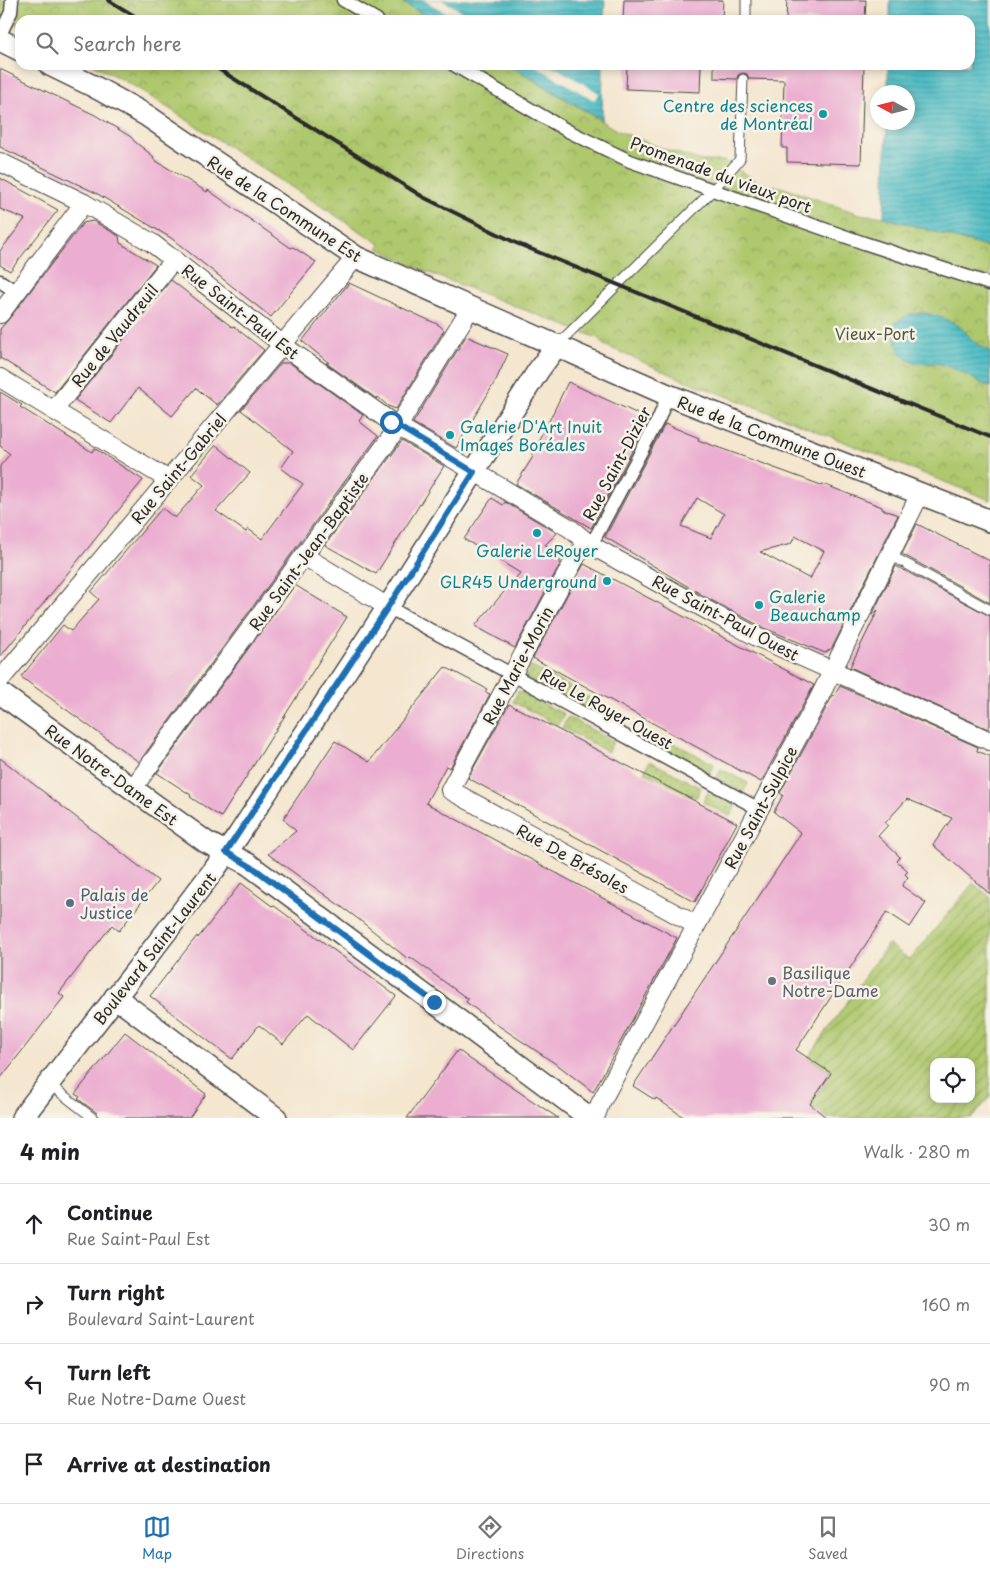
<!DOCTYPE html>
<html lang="en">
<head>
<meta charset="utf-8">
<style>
  :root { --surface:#fff; --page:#f2f2f2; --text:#202124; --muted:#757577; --line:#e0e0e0; --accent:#1f6fb2 }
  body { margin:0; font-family:"Playpen Sans",sans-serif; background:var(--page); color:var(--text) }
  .controls { position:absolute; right:15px; bottom:15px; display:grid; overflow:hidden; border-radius:10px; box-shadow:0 2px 8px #0003 }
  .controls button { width:45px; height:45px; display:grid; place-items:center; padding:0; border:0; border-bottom:1px solid var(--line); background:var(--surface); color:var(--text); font:25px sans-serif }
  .compass { position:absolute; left:870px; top:85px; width:45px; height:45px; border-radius:50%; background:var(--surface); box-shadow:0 2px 8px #0003; rotate:277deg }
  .stop { position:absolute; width:15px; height:15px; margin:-11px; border:4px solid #1f6fb2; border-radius:50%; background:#fff }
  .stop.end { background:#1f6fb2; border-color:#fff; box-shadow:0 1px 5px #0008 }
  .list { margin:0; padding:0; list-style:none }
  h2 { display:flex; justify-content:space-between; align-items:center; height:65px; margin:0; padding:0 20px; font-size:21px }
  h2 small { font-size:16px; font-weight:400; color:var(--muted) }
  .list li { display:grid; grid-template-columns:32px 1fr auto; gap:15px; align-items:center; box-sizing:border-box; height:80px; padding:0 20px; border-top:1px solid var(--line) }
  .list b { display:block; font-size:19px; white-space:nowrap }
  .list p { margin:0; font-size:16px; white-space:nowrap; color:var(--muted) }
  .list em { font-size:16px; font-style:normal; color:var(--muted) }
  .icon { flex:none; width:28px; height:28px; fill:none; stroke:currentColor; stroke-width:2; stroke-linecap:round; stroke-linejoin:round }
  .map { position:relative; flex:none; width:990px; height:1118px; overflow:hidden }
  .search { position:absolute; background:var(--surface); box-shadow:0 2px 8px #0003; left:15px; right:15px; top:15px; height:55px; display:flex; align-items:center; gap:12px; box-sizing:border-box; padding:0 18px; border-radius:15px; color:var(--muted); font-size:19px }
  .sheet { height:385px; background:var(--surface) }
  nav { display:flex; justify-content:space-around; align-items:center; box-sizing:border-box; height:70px; border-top:1px solid var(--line); background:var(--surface); font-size:14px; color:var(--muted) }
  nav a { display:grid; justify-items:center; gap:2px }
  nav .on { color:var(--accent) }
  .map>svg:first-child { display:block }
  .grass { fill:url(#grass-dots); stroke:#6d7a4c }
  .park { fill:url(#park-crowns); stroke:#6d7a4c }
  .garden { fill:url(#garden-furrows); stroke:#6d7a4c; fill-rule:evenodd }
  .water { fill:url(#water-rules); stroke:#3e7478 }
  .pier { fill:#f4e6cf }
  .building { fill:#ebadd0; fill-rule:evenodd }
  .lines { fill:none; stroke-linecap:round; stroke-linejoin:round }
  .service-casing { stroke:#494744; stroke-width:11 }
  .pedestrian-casing { stroke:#494744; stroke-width:15 }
  .minor-casing { stroke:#494744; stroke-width:20 }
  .tertiary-casing { stroke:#494744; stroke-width:24 }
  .service { stroke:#fff; stroke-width:9 }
  .pedestrian { stroke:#fff; stroke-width:12 }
  .minor { stroke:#fff; stroke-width:18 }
  .tertiary { stroke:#fff; stroke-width:21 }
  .rail { stroke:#2b2b2b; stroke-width:4 }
  .route { stroke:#1f6fb2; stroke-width:6 }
  .culture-dot { fill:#0f9aa8; stroke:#f7f3e8; stroke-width:2 }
  .service-dot { fill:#5c6f8a; stroke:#f7f3e8; stroke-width:2 }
  .worship-dot { fill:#6b7280; stroke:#f7f3e8; stroke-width:2 }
  .labels { text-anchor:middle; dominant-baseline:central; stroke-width:5; stroke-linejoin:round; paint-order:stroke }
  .culture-label { font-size:16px; fill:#0d838f; stroke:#f7f3e8; text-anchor:end }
  .street-label { font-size:16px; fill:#2b2b2b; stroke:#f7f3e8 }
  .park-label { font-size:16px; fill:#535a3f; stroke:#f7f3e8 }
  .service-label { font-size:16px; fill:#4e5e75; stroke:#f7f3e8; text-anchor:start }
  .worship-label { font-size:16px; fill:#5b616d; stroke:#f7f3e8; text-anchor:start }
</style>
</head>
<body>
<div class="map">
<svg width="990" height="1118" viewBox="0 0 990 1118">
  <defs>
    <pattern id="grass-dots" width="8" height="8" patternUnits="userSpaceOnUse" patternTransform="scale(1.25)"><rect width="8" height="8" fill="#afc86d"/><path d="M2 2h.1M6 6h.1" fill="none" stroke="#8fa35a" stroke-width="1.8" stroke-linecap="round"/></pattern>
    <pattern id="park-crowns" width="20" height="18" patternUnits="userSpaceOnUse" patternTransform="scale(1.25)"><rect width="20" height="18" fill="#afc86d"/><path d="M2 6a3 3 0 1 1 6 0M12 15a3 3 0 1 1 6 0" fill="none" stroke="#8fa35a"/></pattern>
    <pattern id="garden-furrows" width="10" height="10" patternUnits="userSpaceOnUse" patternTransform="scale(1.25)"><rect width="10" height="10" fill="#afc86d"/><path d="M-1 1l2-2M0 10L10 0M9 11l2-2" fill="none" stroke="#8fa35a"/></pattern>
    <pattern id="water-rules" width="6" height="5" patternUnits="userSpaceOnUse" patternTransform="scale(1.25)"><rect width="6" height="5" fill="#50bec6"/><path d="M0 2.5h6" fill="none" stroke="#439ba1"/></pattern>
  </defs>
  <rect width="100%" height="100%" fill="#f7f3e8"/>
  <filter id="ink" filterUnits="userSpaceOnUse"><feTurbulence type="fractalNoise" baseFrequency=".02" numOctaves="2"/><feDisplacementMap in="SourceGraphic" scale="10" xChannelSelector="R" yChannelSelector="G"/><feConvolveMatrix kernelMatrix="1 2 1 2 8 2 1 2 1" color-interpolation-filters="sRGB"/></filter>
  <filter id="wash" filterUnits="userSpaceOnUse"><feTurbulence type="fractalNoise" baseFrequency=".0096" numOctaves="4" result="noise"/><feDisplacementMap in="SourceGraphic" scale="20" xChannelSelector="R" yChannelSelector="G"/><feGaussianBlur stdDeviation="1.12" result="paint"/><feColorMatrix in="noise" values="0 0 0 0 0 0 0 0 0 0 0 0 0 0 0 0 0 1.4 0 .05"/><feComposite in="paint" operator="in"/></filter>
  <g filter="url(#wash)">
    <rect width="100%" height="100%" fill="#f4e6cf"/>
    <g class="grass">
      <path d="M530 666 576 690 570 701 525 677Z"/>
      <path d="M518 691 564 714 558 725 513 702Z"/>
      <path d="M580 693 625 717 620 728 574 704Z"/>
      <path d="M568 717 613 741 608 752 562 728Z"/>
      <path d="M662 737 714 764 709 774 657 747Z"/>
      <path d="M650 761 701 788 696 798 644 772Z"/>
      <path d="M721 769 748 783 743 793 716 779Z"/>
      <path d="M708 792 736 806 730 816 703 802Z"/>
    </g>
    <g class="park">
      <path d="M0 0H399L433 20H20V27L0 16Z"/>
      <path d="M94 65H509L616 130 669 151 703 161H724L762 184 781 187 859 214 884 217 990 248V500L774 414 684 380 604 345 600 339 424 271 378 248 380 244 134 86Z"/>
    </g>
    <path class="garden" d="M973 883 990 897V1097L972 1118H827L810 1104 831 1073 808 1058 888 944 910 960ZM934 1062H971V1099H934Z"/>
    <g class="water">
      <path d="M399 0H605L604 20H433Z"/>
      <path d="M890 0H990V248L884 217 887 123 908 122V92H888V65H970V20H890Z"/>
      <path d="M509 65H603L602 120Z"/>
      <path d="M925 313C936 316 949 319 959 326 970 335 975 347 990 351V387C975 381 960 370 944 365 936 361 926 364 917 363 897 360 893 339 896 322L910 314Z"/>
    </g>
    <g class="pier">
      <path d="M424 0H442L476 20H458Z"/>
      <path d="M534 65H551L599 93 594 100Z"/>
    </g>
    <g id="blocks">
      <g class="building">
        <path d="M624 0H723L722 20H623Z"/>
        <path d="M787 0H866L865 20H786Z"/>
        <path d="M627 65H701L700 92 626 89Z"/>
        <path d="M714 65H864L861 164 787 162V148H782L784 80 749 79 747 74 743 73 738 75 737 79 714 78Z"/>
        <path d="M0 69 95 115 131 137 134 141 154 157 153 159 207 192 208 190 291 248 293 247 316 262 271 317 171 238 96 193 0 147Z"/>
        <path d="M0 178 58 210 10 271 0 265V251L25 219 0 209Z"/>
        <path d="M93 221 119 236 120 243 156 265 55 392 0 358V329L8 320 83 223Z"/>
        <path d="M171 280 232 327 233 326 264 350 217 405 196 388 172 416 138 388 111 423 75 400Z"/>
        <path d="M349 283 439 325 444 330 396 409 388 406 378 397 377 399 326 363H329L302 341Z"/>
        <path d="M466 336 508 354 496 380 456 448 413 423Z"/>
        <path d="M281 363H290L363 415 359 421 378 436 139 762 21 677 63 625 71 631 99 599 91 592 162 508 175 518 204 485 191 475 216 445 250 473 216 511 246 532 248 529 262 539 303 484 281 468 293 451 241 410Z"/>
        <path d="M568 382 649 419 591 528 516 484 534 455 531 454 550 419Z"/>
        <path d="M0 392 22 405 20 407 92 452 94 448 143 480 0 657V466L10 454 0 446Z"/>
        <path d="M665 424 699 438 698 440 821 485 823 484 882 507V509L898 515 832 648 825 653 762 627 709 599 605 537ZM697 498 724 514 711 538 681 526ZM795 536 824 551 810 579 760 552 791 544Z"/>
        <path d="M402 441 444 466 376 574 325 545Z"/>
        <path d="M492 498 503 505 505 502 557 533 545 545 560 551V564L515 648 475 626 520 573 464 539Z"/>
        <path d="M917 524 990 561V603L902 554Z"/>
        <path d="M584 564 814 685 761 782 533 658Z"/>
        <path d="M896 566 990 616V725L988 729 850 667 878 610 872 615Z"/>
        <path d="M295 585 347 617 221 817 190 797 191 795 157 773Z"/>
        <path d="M445 667 487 689 485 692 490 694 450 768 446 766 426 803 677 938 593 1092 559 1066 493 1022 466 1002 468 999 410 957 408 959 357 918 268 854 296 831 283 819 335 741 369 762Z"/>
        <path d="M840 686 978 747 977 751 990 756V894L933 845 952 818 907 799 885 823 888 825 878 836 900 857 897 861 908 871 905 874 908 877 902 886 926 903 910 927 887 912 796 1050 831 1073 810 1104 827 1118H685L656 1098 655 1100 633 1086 801 833 774 812 783 795 780 793 833 695 834 696Z"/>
        <path d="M509 704 737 823 695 902 468 778Z"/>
        <path d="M0 758 158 881 119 931 112 925 59 993 64 997 0 1079Z"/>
        <path d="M241 883 272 906 273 905 396 996 353 1050 308 1014 283 1044 259 1025 232 1059 150 996 197 936 198 938Z"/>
        <path d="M125 1032 206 1094 189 1118H99L97 1113 78 1099 80 1097 75 1094Z"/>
        <path d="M458 1050 470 1059 558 1118H407Z"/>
      </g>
    </g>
  </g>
  <g filter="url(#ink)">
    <use href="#blocks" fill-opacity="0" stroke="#494744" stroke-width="1"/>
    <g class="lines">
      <defs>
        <g id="service">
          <path d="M746 20V0"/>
          <path d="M557 345 713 190 740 159 743 79"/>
          <path d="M890 555 990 610"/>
          <path d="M49 1084 93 1118"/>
        </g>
        <g id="pedestrian">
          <path d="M343 0 377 20"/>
          <path d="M0 35 11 12 12 0"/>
          <path d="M454 65 568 131 630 161 864 243 990 284"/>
          <path d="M0 281 16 292"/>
          <path d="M589 544 596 536 659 418 668 395"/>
          <path d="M388 607 759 809"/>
        </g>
        <g id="minor">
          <path d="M0 162 84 203 152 243 291 351 391 422 571 529 589 544 705 609 757 637 990 741"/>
          <path d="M0 314 84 203"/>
          <path d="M0 378 169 480"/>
          <path d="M54 410 174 259"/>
          <path d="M589 544 577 555 450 790 696 925"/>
          <path d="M304 556 388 607"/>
          <path d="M0 680 356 257"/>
          <path d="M133 788 392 436 471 307"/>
          <path d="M595 1118 600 1104 818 700 920 494"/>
        </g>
        <g id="tertiary">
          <path d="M0 40 20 50"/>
          <path d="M50 65 93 86 146 115 356 257 668 395 990 521"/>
          <path d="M0 693 206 842 248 864 590 1118"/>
          <path d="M115 997 276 1118"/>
          <path d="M22 1118 214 870 238 836 388 607 538 371 557 345"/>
        </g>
      </defs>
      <use href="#service" class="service-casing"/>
      <use href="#pedestrian" class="pedestrian-casing"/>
      <use href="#minor" class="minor-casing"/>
      <use href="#tertiary" class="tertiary-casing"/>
      <use href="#service" class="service"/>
      <use href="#pedestrian" class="pedestrian"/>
      <use href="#minor" class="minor"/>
      <use href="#tertiary" class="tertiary"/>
      <g class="rail">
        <path d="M108 0 141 20"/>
        <path d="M212 65 423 197 516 243 990 437"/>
      </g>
    </g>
  </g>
  <g class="lines" filter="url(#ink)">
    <path class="route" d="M391 422 474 472 388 607 226 852 255 869 434 1002"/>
  </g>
  <g class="culture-dot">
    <circle cx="823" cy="114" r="5"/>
    <circle cx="450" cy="435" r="5"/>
    <circle cx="537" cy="533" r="5"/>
    <circle cx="607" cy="581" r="5"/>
    <circle cx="759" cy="605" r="5"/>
  </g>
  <circle class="service-dot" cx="70" cy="903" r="5"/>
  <circle class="worship-dot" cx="772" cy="981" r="5"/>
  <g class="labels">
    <g class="culture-label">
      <text x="813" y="105">Centre des sciences<tspan x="813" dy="18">de Montréal</tspan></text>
      <text x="460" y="426" text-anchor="start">Galerie D'Art Inuit<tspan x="460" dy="18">Images Boréales</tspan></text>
      <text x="537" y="550" text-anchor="middle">Galerie LeRoyer</text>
      <text x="597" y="581">GLR45 Underground</text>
      <text x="769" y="596" text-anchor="start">Galerie<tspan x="769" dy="18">Beauchamp</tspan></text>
    </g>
    <g class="street-label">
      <text transform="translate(721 174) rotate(20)">Promenade du vieux port</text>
      <text transform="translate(285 208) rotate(33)">Rue de la Commune Est</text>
      <text transform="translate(241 311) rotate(38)">Rue Saint-Paul Est</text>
      <text transform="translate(114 335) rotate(-51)">Rue de Vaudreuil</text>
      <text transform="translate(772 436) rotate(21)">Rue de la Commune Ouest</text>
      <text transform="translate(616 463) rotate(-62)">Rue Saint-Dizier</text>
      <text transform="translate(178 468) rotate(-50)">Rue Saint-Gabriel</text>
      <text transform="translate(308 551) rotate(-54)">Rue Saint-Jean-Baptiste</text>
      <text transform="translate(726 617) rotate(28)">Rue Saint-Paul Ouest</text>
      <text transform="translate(517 665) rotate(-62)">Rue Marie-Morin</text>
      <text transform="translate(607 708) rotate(29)">Rue Le Royer Ouest</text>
      <text transform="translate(112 774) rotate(36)">Rue Notre-Dame Est</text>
      <text transform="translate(760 807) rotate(-62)">Rue Saint-Sulpice</text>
      <text transform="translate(573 858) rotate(29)">Rue De Brésoles</text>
      <text transform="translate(154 948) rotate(-52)">Boulevard Saint-Laurent</text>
    </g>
    <g class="park-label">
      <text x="875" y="333">Vieux-Port</text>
    </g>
    <g class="service-label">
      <text x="80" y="894">Palais de<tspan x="80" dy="18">Justice</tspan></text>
    </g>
    <g class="worship-label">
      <text x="782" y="972">Basilique<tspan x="782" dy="18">Notre-Dame</tspan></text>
    </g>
  </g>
</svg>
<div class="controls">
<button><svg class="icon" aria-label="locate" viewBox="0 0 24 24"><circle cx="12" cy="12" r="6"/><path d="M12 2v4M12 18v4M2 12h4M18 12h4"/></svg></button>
</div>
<svg class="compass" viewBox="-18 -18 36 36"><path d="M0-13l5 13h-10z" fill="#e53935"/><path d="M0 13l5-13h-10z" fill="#757577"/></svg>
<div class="stop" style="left:391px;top:422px"></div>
<div class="stop end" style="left:434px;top:1002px"></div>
<div class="search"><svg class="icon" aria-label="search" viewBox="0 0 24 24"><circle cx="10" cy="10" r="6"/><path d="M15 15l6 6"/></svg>Search here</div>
</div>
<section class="sheet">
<h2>4 min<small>Walk · 280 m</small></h2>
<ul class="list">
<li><svg class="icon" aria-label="ahead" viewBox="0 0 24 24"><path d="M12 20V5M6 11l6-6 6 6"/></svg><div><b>Continue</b><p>Rue Saint-Paul Est</p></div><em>30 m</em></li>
<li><svg class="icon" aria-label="right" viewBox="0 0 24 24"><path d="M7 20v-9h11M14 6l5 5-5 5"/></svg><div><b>Turn right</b><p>Boulevard Saint-Laurent</p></div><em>160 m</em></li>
<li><svg class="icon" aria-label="left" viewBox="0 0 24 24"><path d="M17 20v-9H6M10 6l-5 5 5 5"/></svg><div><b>Turn left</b><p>Rue Notre-Dame Ouest</p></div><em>90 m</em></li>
<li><svg class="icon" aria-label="arrive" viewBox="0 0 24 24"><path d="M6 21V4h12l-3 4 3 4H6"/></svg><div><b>Arrive at destination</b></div></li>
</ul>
</section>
<nav>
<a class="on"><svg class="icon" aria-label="map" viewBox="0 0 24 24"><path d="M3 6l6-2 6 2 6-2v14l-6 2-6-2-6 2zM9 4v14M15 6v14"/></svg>Map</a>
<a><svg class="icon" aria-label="directions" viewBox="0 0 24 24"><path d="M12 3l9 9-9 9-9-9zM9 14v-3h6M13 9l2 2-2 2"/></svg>Directions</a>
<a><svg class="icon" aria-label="saved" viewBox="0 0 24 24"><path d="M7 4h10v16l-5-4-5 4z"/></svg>Saved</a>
</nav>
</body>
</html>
